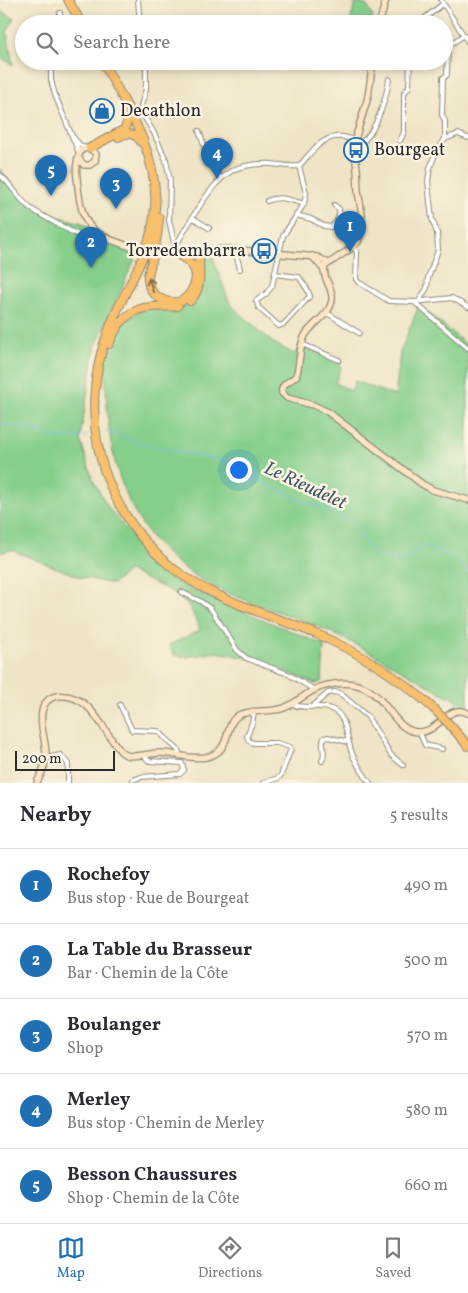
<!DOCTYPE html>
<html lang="en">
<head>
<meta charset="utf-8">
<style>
  :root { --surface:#fff; --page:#f7f7f7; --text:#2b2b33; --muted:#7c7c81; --line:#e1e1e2; --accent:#1f6fb2 }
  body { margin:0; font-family:Vollkorn,serif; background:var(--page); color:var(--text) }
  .scale { position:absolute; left:15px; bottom:12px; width:100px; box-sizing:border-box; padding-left:5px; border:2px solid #2b2b2b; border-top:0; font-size:14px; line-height:18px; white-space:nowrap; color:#2b2b2b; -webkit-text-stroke:4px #fcf5e5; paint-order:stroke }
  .you { position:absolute; left:238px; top:469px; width:18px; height:18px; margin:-12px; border:4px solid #fff; border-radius:50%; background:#1a73e8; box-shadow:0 0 0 8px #1a73e833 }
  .badge { display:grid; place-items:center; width:32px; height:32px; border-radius:50%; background:var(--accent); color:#fff; font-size:16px; font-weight:700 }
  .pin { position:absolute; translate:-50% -41px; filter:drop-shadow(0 1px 2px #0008) }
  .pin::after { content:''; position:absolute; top:26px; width:18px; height:15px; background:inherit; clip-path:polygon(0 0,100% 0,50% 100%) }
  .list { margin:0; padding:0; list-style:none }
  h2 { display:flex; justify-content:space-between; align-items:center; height:65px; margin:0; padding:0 20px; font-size:21px }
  h2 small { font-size:16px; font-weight:400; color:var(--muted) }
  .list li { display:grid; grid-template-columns:32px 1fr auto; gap:15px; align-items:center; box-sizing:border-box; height:75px; padding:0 20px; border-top:1px solid var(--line) }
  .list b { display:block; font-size:19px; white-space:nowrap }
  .list p { margin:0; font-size:16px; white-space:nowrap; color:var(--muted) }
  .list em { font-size:16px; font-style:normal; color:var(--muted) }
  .icon { flex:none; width:28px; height:28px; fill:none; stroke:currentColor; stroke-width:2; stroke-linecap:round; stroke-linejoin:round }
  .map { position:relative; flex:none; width:468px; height:783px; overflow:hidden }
  .search { position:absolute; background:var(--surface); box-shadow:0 2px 8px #0003; left:15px; right:15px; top:15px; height:55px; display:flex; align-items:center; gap:12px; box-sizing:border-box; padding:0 18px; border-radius:28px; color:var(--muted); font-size:19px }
  .sheet { height:440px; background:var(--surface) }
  nav { display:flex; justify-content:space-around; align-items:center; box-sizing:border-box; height:70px; border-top:1px solid var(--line); background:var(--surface); font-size:14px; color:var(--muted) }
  nav a { display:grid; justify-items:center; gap:2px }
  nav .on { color:var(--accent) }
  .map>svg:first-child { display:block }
  .green { fill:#86cf8b; stroke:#587d5b }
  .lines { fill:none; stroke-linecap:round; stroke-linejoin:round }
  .stream { stroke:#7cbdf1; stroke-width:1 }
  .street-casing { stroke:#8d8878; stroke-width:6 }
  .secondary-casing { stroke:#8d8878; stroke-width:8 }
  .highway-casing { stroke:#8d8878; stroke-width:10 }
  .street { stroke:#fff; stroke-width:4 }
  .secondary { stroke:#fce5c4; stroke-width:5.5 }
  .highway { stroke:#f8bf6c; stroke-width:8 }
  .secondary-bridge-casing { stroke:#8d8878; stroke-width:8; stroke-linecap:butt }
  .highway-bridge-casing { stroke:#8d8878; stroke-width:10; stroke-linecap:butt }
  .secondary-bridge { stroke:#fce5c4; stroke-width:5.5 }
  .highway-bridge { stroke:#f8bf6c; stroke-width:8 }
  .oneway { stroke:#876e48 }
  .labels { text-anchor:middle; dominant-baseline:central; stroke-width:5; stroke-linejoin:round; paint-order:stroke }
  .poi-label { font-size:18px; fill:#2b2b2b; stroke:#fcf5e5; text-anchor:start }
  .water-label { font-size:19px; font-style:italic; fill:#435766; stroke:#fcf5e5 }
</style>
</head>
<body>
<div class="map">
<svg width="468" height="783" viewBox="0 0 468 783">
  <rect width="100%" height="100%" fill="#fcf5e5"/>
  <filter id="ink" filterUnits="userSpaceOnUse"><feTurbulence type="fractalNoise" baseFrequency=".02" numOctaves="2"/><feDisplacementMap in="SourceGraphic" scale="10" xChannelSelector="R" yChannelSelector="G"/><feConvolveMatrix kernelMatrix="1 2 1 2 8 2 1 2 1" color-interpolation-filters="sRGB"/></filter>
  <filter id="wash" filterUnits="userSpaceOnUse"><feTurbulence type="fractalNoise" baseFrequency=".0096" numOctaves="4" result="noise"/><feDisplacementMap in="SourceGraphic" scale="20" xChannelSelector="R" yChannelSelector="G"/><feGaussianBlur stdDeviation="1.12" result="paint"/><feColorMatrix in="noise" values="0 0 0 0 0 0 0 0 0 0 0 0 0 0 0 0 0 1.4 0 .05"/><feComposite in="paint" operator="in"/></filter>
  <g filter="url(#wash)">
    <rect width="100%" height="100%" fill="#efe4c5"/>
    <g class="green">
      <path d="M356 2 367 6 373 17 371 24H349Z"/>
      <path d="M0 11 14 18 7 32 13 65 0 57Z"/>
      <path d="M0 169 27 203 52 215 82 223 122 246 138 252 95 347 80 439 93 480 109 509 136 541 157 562 188 588 324 645 322 682 315 684 258 660 217 652 186 657 174 655 169 645 200 630 190 607 171 591 128 571 113 584 80 577 11 550 0 553Z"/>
      <path d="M212 255 230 304 272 342 294 354 303 347 338 361 341 368 335 383 351 391 355 381 395 396 400 353 419 305 468 346V709C454 698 435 690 419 680 385 661 349 639 312 624 283 613 252 604 223 591 159 561 126 516 112 448 108 428 107 408 106 388 106 381 105 372 105 365 108 345 124 314 145 310 155 308 166 312 175 310 203 304 205 278 201 256Z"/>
    </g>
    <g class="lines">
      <g class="stream">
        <path d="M0 424 34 430 57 438 87 436"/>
        <path d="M105 431 158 448 231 462 264 483 302 501 333 512 355 523 366 544 377 555 400 562 410 558 421 545 449 555 468 572"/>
      </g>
    </g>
  </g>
  <g filter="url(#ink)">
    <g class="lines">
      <defs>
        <g id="street">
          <path d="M138 0 140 24"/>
          <path d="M441 0 468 42"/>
          <path d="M60 24V13"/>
          <path d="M417 24 443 4"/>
          <path d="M51 61V80L55 95 79 153"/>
          <path d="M146 61V89L141 106 142 113 154 133 166 160 170 180 169 220 175 247"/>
          <path d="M199 131 211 165 221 178"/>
          <path d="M73 137 80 145 86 148"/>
          <path d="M445 139V121L442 115 443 78 447 75 448 46 464 35"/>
          <path d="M400 141 404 132V93L409 87 410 61"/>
          <path d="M0 175C11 184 18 198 29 207 35 212 81 238 87 238 92 238 95 236 97 233"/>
          <path d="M267 201C279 195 291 200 304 204"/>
          <path d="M296 215 311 219 324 226 331 227C338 221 340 217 339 209L334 205"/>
          <path d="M193 218 209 228"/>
          <path d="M353 247 357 252 356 279 358 282 389 301 414 302 452 298 468 307"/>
          <path d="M235 250 240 269"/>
          <path d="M174 254 175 247C189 224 214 173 241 167 250 165 263 163 272 164 282 165 290 167 299 166 312 152 323 134 343 137 350 138 356 141 362 142 376 132 387 96 389 79"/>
          <path d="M275 274 299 277 307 289 310 296 284 324 279 326 259 308 256 301 266 294 272 286 283 236 304 204 306 193 299 166"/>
          <path d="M419 301 427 288 428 278 438 250 437 233 432 219 430 202 428 181 430 168 434 157 445 139 458 134 468 138"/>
          <path d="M414 302 468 348"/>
          <path d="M327 313 359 333"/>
          <path d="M302 344 339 360"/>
          <path d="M181 592 200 601 211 609 237 650 246 658 288 674 313 689"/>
          <path d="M292 704C304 710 318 704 331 709 348 715 346 739 352 753 356 764 363 773 370 783"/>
          <path d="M120 705 132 730 158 731 178 750 180 756"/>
          <path d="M313 706 328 693 335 692 341 694 367 716 391 755 403 765"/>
          <path d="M254 712 252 723 247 736 249 741 253 743H277L290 747 291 749 281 775 278 778 263 783"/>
          <path d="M420 733 425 745 442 749"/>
          <path d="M46 758 61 755 68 764V783"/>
          <path d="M322 761C327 752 320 745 324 738L328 737 348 742"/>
          <path d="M133 780 141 777 180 774 184 770 182 763 149 761 143 755"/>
        </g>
        <g id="secondary">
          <path d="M379 24 386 0"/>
          <path d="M373 61 368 97 356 136 354 149 357 168 358 191 362 215 360 234 358 242 353 247 325 266C321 278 334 288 332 300 330 315 314 322 306 334 298 346 301 363 296 376 290 382 280 384 282 393L287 398 313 405 328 412 422 484 433 490 468 500"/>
          <path d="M79 159 84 165H90L95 161 96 154 90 148 82 149C76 157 76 169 77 179 82 225 86 233 132 247"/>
          <path d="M163 253 178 254 227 249 317 257 328 263"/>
          <path d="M312 256 324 270"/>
          <path d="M37 783C40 775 46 766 46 758 47 743 39 727 42 712 43 704 49 697 57 696 89 692 101 727 118 748 120 751 122 753 126 755 136 758 150 753 160 753 175 753 191 760 206 757 210 756 216 754 219 751 230 741 226 722 239 715 252 709 270 713 284 708 299 702 308 690 324 686 388 669 385 732 419 732 439 733 448 702 468 713"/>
        </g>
        <g id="highway">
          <path d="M68 0 82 24"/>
          <path d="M102 61C127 106 159 155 155 208 152 252 127 285 111 324 79 403 93 484 150 547 195 597 260 610 319 635 362 654 400 678 434 709"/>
          <path d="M118 137C128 132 136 133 142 143"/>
          <path d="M90 148 125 129 128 118 125 112"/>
          <path d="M159 218C158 230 156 242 154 253 152 261 149 269 148 276 147 295 164 304 180 302 192 295 202 277 191 264 188 260 182 258 178 254"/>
          <path d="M190 301C204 287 198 270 199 252"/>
          <path d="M109 344C117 323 129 308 152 307 161 306 169 307 177 306"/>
          <path d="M451 726 468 746"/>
        </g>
      </defs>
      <use href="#street" class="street-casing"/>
      <use href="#secondary" class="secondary-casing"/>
      <use href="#highway" class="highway-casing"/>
      <use href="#street" class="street"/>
      <use href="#secondary" class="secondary"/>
      <use href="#highway" class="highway"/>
      <defs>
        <path id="secondary-bridge" d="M132 247 163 253"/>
        <path id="highway-bridge" d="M434 709 451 726"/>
      </defs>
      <use href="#secondary-bridge" class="secondary-bridge-casing"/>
      <use href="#highway-bridge" class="highway-bridge-casing"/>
      <use href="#secondary-bridge" class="secondary-bridge"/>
      <use href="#highway-bridge" class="highway-bridge"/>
    </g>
    <defs><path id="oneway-shaft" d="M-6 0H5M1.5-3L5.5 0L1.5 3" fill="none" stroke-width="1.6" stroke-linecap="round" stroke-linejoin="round" transform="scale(1.25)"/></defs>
    <use class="oneway" href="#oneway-shaft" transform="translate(151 285) rotate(-107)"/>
  </g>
  <defs>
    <symbol id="shop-ring" viewBox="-11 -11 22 22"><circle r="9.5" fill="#fcf5e5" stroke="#1f6fb2" stroke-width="1.5"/><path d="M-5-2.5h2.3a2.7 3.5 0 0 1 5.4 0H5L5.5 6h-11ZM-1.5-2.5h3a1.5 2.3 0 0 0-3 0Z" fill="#1f6fb2"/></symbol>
    <symbol id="bus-ring" viewBox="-11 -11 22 22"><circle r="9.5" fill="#fcf5e5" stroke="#1f6fb2" stroke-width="1.5"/><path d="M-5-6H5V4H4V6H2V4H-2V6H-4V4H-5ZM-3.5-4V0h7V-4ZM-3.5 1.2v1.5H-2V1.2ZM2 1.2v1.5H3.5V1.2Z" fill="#1f6fb2"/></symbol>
  </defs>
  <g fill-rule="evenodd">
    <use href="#shop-ring" x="88" y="97" width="28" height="28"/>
    <use href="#bus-ring" x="342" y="136" width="28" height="28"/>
    <use href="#bus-ring" x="250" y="237" width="28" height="28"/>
  </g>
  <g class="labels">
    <g class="poi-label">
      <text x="120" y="111">Decathlon</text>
      <text x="374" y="150">Bourgeat</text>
      <text x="246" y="251" text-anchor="end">Torredembarra</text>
    </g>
    <g class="water-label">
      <text transform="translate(305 486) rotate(25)">Le Rieudelet</text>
    </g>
  </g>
</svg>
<div class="scale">200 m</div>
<div class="you"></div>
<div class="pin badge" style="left:350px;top:252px">1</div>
<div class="pin badge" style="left:91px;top:268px">2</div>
<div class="pin badge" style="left:116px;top:209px">3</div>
<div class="pin badge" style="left:217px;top:179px">4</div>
<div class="pin badge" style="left:51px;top:196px">5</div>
<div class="search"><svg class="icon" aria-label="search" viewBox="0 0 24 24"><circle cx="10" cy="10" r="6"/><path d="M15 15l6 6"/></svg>Search here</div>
</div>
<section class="sheet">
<h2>Nearby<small>5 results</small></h2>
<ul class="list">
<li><span class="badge">1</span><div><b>Rochefoy</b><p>Bus stop · Rue de Bourgeat</p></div><em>490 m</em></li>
<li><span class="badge">2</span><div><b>La Table du Brasseur</b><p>Bar · Chemin de la Côte</p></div><em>500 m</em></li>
<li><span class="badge">3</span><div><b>Boulanger</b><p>Shop</p></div><em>570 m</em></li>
<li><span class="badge">4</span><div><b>Merley</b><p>Bus stop · Chemin de Merley</p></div><em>580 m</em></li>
<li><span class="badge">5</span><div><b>Besson Chaussures</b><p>Shop · Chemin de la Côte</p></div><em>660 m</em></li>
</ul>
</section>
<nav>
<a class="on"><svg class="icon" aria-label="map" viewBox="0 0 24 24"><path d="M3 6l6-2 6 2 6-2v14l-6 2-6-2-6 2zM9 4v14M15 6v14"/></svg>Map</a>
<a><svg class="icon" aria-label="directions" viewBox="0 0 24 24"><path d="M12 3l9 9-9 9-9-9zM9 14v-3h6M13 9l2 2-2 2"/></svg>Directions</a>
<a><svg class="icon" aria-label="saved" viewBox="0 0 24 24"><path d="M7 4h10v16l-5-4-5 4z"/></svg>Saved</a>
</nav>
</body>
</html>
